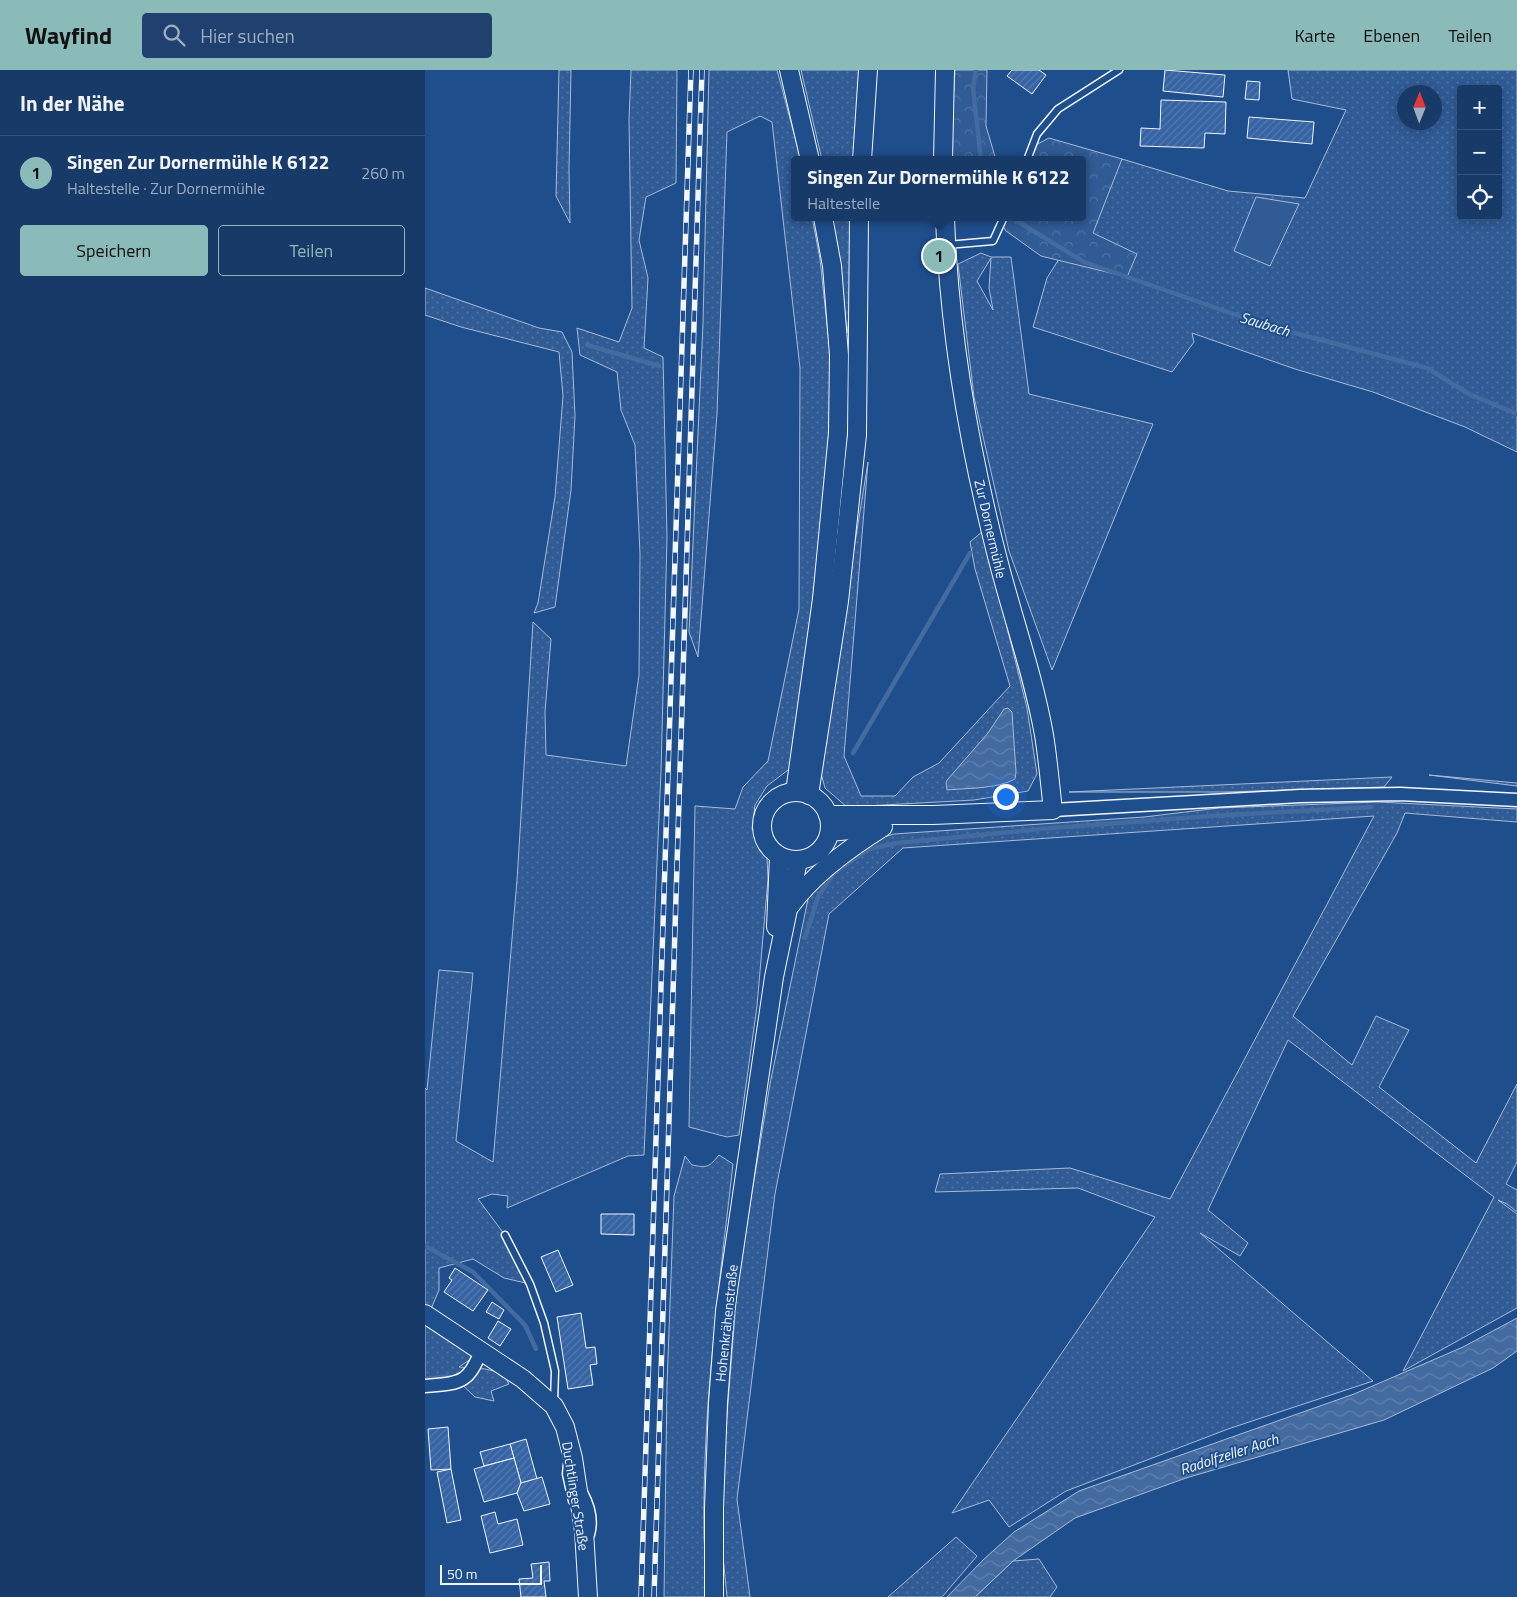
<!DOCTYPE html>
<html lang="de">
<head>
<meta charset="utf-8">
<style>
  :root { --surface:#173a69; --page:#20416f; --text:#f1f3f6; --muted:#9eadc0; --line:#36547d; --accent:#8bbbb9 }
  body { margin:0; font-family:"Titillium Web",sans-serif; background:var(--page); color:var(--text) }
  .controls { position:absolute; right:15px; top:15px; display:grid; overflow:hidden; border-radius:5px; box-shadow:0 2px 12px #0003 }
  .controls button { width:45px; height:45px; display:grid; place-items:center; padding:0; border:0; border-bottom:1px solid var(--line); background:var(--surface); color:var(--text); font:25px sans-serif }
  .compass { position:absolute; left:972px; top:15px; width:45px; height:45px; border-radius:50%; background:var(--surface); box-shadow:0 2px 12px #0003; rotate:1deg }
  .scale { position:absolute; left:15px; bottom:12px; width:102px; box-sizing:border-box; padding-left:5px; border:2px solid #f2f6ff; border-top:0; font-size:14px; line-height:18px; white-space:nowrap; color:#f2f6ff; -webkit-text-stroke:4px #1f4e8c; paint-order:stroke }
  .you { position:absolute; left:580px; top:726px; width:18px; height:18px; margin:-12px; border:4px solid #fff; border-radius:50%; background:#1a73e8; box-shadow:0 0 0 8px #1a73e833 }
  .badge { display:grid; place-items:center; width:32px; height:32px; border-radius:50%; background:var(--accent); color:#111; font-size:16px; font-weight:700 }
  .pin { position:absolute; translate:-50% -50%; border:2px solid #fff; box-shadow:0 1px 5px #0006 }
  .popup { position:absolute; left:366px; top:86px; width:295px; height:65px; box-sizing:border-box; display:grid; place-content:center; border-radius:5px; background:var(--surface); filter:drop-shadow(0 1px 4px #0005); font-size:16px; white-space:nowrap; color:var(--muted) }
  .popup b { font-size:19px; color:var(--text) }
  .popup::after { content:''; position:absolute; left:50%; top:100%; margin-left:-10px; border:10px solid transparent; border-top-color:var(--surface) }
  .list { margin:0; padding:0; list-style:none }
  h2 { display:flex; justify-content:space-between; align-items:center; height:65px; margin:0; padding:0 20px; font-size:21px }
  h2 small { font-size:16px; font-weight:400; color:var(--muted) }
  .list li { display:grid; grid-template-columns:32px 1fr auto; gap:15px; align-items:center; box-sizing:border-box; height:75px; padding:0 20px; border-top:1px solid var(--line) }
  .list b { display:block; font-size:19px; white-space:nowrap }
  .list p { margin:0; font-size:16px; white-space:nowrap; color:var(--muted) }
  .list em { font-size:16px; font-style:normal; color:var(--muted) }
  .actions { display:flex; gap:10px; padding:15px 20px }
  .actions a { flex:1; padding:11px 0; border:1px solid var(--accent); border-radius:5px; text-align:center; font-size:18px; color:var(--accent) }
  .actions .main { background:var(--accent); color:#111 }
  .icon { flex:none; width:28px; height:28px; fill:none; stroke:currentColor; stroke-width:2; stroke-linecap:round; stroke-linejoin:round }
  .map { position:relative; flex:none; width:1092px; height:1527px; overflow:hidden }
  header { display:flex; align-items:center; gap:30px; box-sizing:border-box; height:70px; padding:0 25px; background:var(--accent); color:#111 }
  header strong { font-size:24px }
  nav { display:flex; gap:28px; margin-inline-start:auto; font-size:18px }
  .search { width:350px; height:45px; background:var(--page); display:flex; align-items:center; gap:12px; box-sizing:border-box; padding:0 18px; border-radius:5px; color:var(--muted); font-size:19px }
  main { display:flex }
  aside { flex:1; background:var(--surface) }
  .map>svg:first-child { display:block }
  .grass { fill:url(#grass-dots); stroke:#a8bbd7; fill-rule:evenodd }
  .forest { fill:url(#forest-crowns); stroke:#a8bbd7 }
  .park { fill:#305b95; stroke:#a8bbd7 }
  .water { fill:url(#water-waves); stroke:#a8bbd7 }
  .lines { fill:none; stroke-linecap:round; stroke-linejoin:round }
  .stream { stroke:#446ba0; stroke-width:4.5 }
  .building { fill:url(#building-hatch); stroke:#f2f6ff }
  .lane-casing { stroke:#f2f6ff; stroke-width:9 }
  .street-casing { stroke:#f2f6ff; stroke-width:15 }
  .secondary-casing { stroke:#f2f6ff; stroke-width:20 }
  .lane { stroke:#1f4e8c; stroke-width:6 }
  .street { stroke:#1f4e8c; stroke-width:12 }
  .secondary { stroke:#1f4e8c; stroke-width:18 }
  .rail-casing { stroke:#f2f6ff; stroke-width:5.5 }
  .rail { stroke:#1f4e8c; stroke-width:4; stroke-dasharray:11; stroke-linecap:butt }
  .labels { text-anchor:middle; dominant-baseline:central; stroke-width:4; stroke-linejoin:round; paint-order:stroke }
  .street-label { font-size:14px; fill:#f2f6ff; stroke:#1f4e8c }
  .water-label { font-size:15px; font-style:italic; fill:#f2f6ff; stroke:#1f4e8c }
</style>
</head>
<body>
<header>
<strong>Wayfind</strong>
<div class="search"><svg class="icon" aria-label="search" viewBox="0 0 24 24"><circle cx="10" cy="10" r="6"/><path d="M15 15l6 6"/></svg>Hier suchen</div>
<nav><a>Karte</a><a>Ebenen</a><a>Teilen</a></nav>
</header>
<main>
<aside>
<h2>In der Nähe<small></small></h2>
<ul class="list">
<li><span class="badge">1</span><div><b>Singen Zur Dornermühle K 6122</b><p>Haltestelle · Zur Dornermühle</p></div><em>260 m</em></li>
</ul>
<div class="actions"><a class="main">Speichern</a><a>Teilen</a></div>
</aside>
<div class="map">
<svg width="1092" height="1527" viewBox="0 0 1092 1527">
  <defs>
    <pattern id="grass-dots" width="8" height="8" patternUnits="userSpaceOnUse" patternTransform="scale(1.25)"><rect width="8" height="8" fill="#305b95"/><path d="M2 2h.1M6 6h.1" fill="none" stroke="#4e73a5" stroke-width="1.8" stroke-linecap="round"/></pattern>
    <pattern id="forest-crowns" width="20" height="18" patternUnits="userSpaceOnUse" patternTransform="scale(1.25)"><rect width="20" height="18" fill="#305b95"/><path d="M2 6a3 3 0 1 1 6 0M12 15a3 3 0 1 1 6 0" fill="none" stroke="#4e73a5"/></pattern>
    <pattern id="water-waves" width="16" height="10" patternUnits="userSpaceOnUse" patternTransform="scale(1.25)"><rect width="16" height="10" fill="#446ba0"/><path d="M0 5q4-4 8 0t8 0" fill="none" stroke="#5f81ae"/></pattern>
    <pattern id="building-hatch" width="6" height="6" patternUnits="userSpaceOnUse" patternTransform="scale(1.25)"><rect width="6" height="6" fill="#3563a3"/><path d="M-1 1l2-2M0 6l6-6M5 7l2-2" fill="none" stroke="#537ab1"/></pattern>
  </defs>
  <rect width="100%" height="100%" fill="#1f4e8c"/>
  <g class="grass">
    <path d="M134 0H146L144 100 145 153 131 126Z"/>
    <path d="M206 0H252L251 113 221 127 214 170 223 208 219 278 238 287 242 468 236 702 219 1085 203 1086 82 1138 83 1126 67 1124 53 1129 80 1165 105 1214 79 1208 48 1189 14 1198V1220L3 1246 56 1282 34 1297 60 1299 78 1303 84 1314 66 1321 69 1331 50 1327 30 1308 0 1312V1018L2 1020 14 900 48 903 31 1071 68 1092 92 810 108 552 126 569 120 642 121 685 201 696 214 605 215 484 210 375 196 340 192 302 155 285 152 258 194 272 207 238 204 50Z"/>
    <path d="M284 0H352L376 90H370V147H387L395 189 405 283 404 398 367 697 342 716 330 735 327 759 342 787 343 809 332 936 314 1065 302 1067 264 1057 270 736 310 739 318 717 343 691 374 539 375 298 347 52 335 46 302 62 292 344 273 587 264 562 278 253Z"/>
    <path d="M376 0H435L430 90H397Z"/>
    <path d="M863 0H1092V382L1040 357 948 322 870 299 767 263 769 272 747 302 608 257 622 208 697 89 803 121 880 128 921 40 867 29ZM1036 19H1073V146H1036ZM979 22H1009V52H979Z"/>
    <path d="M405 147H425V242L422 263 415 197Z"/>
    <path d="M556 183 566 187H586L604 324 728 354 627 600 584 481 549 327 533 194ZM566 188 564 218 568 240 552 211Z"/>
    <path d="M0 218 114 258 137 262 147 282 150 346 146 420 130 537 109 543 113 533 130 427 138 326 134 282 36 257 0 245Z"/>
    <path d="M443 392 419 686 436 726H470L488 707 514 693 585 616 550 499 545 472 558 461 602 638 612 704 603 721 549 730 422 737 400 718 394 696Z"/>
    <path d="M1004 705 1092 713V716Z"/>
    <path d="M967 707 959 717 800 722H644Z"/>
    <path d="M953 732 1092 739V752L980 743 972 763 868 946 927 995 951 946 984 960 954 1017 1051 1093 1092 1014V1092L1081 1114 1092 1120V1142L1082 1134 1073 1130 1092 1144V1238L978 1301 1069 1127 863 970 783 1140 823 1173 815 1186 775 1163 948 1311 803 1359 641 1421 584 1457 564 1430 527 1443 730 1147 653 1118 510 1122 515 1104 645 1098 745 1129 949 746 478 778 404 844 350 1124 312 1429 325 1527H302L294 1446 313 1207 345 1014 383 829 400 805 448 770 469 764 719 747 794 738Z"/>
    <path d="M294 1085 308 1094C294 1217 277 1342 279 1466 280 1486 281 1507 282 1527H239L242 1315 249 1126 260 1086 267 1095C283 1098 284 1097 294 1085Z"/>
    <path d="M531 1467 552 1486 517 1527H463Z"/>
    <path d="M614 1489 632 1517 625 1527H550L588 1491Z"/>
  </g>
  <g class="forest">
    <path d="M530 0H562L561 56 571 90H529L525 84Z"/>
    <path d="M624 68 697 89 668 163 712 184 702 207 616 186 581 161 572 147H658V90H602L607 77Z"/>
  </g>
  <path class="park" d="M831 127 874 134 845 196 809 181Z"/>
  <g class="water">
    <path d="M583 638 587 642 591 702 590 709C572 719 543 718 522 720L521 712 523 709 563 663 579 639Z"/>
    <path d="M1092 1248V1281L1068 1298 959 1350 761 1408 650 1448 588 1491 550 1527H522L558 1490 589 1462 654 1421 929 1324 1038 1277Z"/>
  </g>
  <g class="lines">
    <g class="stream">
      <path d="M551 0 548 18 556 90"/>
      <path d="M592 151 659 192 840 255 1002 298 1044 324 1092 344"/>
      <path d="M162 275 234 296"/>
      <path d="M428 683 545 483"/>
      <path d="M380 868 393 827 409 803 444 779 472 773 627 758 786 746 946 737"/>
      <path d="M0 1176 48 1202 100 1255 111 1279"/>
      <path d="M0 1309 22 1306"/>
    </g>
  </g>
  <g class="building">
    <path d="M587 0H614L621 5 607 24 582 6Z"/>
    <path d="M740 0 800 5 798 27 738 21Z"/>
    <path d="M822 11 835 12 834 30 820 29Z"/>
    <path d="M736 30 801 32 800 64 780 63 779 78 715 76 716 58 735 59Z"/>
    <path d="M824 47 889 52 887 74 822 68Z"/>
    <path d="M176 1144H209V1165L176 1164Z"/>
    <path d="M133 1180 148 1215 131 1222 116 1187Z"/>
    <path d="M30 1198 63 1220 48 1241 19 1222 27 1210 24 1208Z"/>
    <path d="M67 1232 79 1240 74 1249 61 1242Z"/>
    <path d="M156 1243 161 1278 170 1277 172 1294 165 1295 168 1315 143 1319 132 1247Z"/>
    <path d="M73 1251 86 1259 75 1276 63 1268Z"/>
    <path d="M23 1357 26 1399 6 1400 3 1359Z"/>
    <path d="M101 1369 112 1409 96 1413 85 1374Z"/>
    <path d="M85 1374 89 1388 59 1396 55 1382Z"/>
    <path d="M89 1388 96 1413 92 1423 59 1432 49 1399Z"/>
    <path d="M26 1399 36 1450 22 1453 12 1402Z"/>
    <path d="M117 1407 125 1434 99 1441 92 1423 96 1413Z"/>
    <path d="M70 1442 73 1454 92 1449 98 1475 65 1483 56 1446Z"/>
    <path d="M124 1492 125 1511H119L121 1527H96L94 1509 108 1508 106 1494Z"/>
  </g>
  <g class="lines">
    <defs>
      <g id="lane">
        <path d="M602 90 612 64 633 39 694 0"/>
        <path d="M522 175 568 171 579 147"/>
        <path d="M80 1165 105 1214 119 1253 130 1301 129 1332"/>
        <path d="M142 1394 141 1404 147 1431"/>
        <path d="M159 1422C166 1435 170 1451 166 1465"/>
      </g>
      <g id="street">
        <path d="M628 740 875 726 975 724 1092 730"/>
        <path d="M0 1316C11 1315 30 1315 39 1308 47 1303 52 1290 56 1282"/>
      </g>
      <g id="secondary">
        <path d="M364 0 385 90"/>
        <path d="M437 90 443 0"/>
        <path d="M518 90 520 0"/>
        <circle cx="371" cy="756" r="34"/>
        <path d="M370 722 397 529 413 363 414 285 407 196 398 147"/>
        <path d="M384 725 414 531 432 365 434 147"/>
        <path d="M403 745H508L628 740C625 715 623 689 619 665 608 603 586 543 571 482 543 372 524 261 520 147"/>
        <path d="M405 762 454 757"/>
        <path d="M366 835C388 804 426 777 458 757"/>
        <path d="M351 857 354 786"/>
        <path d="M0 1244 98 1309 129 1336 140 1357 148 1388 159 1461 163 1527"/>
        <path d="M289 1527V1438L293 1333 300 1241 349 907 373 791"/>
      </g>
    </defs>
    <use href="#lane" class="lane-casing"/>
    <use href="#street" class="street-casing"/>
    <use href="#secondary" class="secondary-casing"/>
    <use href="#lane" class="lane"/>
    <use href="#street" class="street"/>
    <use href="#secondary" class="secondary"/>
    <defs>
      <g id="rail">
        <path d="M216 1527 266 0"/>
        <path d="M229 1527 277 0"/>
      </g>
    </defs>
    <use href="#rail" class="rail-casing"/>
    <use href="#rail" class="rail"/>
  </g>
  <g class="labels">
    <g class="street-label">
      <text transform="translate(566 459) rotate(77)">Zur Dornermühle</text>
      <text transform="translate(301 1253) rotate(-84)">Hohenkrähenstraße</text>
      <text transform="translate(151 1426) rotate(81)">Duchtlinger Straße</text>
    </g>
    <g class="water-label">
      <text transform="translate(840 254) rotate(17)">Saubach</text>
      <text transform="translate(804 1384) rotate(-18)">Radolfzeller Aach</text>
    </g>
  </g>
</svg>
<div class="controls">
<button>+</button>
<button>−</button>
<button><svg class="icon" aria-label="locate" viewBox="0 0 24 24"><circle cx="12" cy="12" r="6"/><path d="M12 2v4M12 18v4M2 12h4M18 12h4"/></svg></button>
</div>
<svg class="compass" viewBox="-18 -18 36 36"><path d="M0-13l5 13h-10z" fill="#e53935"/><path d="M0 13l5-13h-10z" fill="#9eadc0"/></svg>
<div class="scale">50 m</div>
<div class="you"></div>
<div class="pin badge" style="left:514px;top:186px">1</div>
<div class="popup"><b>Singen Zur Dornermühle K 6122</b>Haltestelle</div>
</div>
</main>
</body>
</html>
